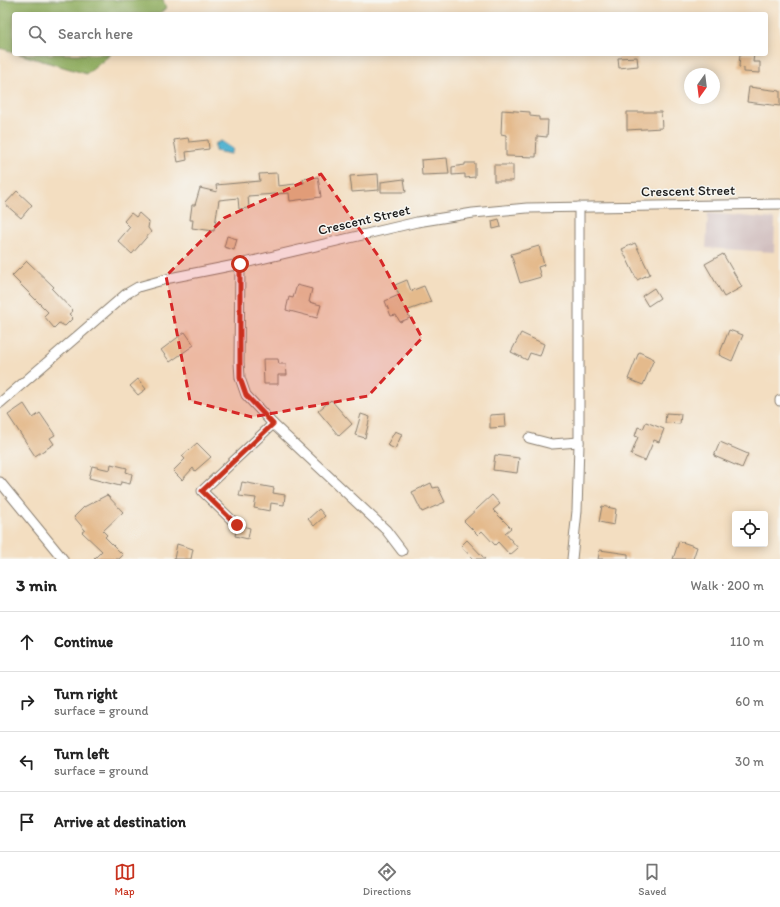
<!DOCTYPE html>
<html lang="en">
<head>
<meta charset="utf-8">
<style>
  :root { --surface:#fff; --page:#f2f2f2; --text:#222; --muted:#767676; --line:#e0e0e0; --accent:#c8321e }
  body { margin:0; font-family:Itim,sans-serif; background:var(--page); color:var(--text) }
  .controls { position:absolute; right:12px; bottom:12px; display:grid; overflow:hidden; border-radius:4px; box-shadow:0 2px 10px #0003 }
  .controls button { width:36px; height:36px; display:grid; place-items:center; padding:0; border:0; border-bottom:1px solid var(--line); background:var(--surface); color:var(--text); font:20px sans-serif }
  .compass { position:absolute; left:684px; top:68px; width:36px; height:36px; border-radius:50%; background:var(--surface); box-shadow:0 2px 10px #0003; rotate:194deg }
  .stop { position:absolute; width:12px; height:12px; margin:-9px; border:3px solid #c8321e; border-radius:50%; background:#fff }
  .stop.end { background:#c8321e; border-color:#fff; box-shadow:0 1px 4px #0008 }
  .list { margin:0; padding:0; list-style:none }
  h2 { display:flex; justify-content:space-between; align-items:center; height:52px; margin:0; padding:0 16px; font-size:17px }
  h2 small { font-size:13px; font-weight:400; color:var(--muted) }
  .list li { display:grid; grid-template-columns:26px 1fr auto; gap:12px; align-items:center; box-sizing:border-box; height:60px; padding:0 16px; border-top:1px solid var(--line) }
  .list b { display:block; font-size:15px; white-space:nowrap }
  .list p { margin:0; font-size:13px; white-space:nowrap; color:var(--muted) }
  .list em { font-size:13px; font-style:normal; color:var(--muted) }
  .icon { flex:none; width:22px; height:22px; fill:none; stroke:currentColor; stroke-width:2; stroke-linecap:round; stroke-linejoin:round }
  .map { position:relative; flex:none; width:780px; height:559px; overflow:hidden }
  .search { position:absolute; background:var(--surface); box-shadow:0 2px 10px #0003; left:12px; right:12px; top:12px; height:44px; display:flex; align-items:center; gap:10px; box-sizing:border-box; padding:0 14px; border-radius:4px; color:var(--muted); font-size:15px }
  .sheet { height:292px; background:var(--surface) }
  nav { display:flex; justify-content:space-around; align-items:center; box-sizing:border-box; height:56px; border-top:1px solid var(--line); background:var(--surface); font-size:11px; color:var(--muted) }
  nav a { display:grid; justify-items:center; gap:2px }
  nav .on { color:var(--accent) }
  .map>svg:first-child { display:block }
  .industrial { fill:#d1bfbf }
  .forest { fill:#91ae61; stroke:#56653e }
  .water { fill:#51b2d0; stroke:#366776 }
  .building { fill:#e4ba8c }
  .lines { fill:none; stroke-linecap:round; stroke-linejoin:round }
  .street-casing { stroke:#887d6e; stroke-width:11 }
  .street { stroke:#fff; stroke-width:9 }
  .route { stroke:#c8321e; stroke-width:5 }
  .marked { fill:#d62828; fill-opacity:0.2; stroke:#d62828; stroke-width:3; stroke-dasharray:8 5; stroke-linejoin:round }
  .labels { text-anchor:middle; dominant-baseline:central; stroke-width:3; stroke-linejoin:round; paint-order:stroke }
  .street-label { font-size:14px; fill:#1c1c1c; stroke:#f6f6f2 }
</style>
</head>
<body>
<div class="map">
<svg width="780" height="559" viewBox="0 0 780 559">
  <rect width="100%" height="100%" fill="#f6f6f2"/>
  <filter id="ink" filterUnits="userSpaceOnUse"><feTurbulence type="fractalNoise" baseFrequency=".025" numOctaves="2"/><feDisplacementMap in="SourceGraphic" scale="8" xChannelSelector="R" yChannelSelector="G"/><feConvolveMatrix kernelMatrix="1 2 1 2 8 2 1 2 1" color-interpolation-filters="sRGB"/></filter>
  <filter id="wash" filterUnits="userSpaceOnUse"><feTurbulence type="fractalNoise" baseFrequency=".012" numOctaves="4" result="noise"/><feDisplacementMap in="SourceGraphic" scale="16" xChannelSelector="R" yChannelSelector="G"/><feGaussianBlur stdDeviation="0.9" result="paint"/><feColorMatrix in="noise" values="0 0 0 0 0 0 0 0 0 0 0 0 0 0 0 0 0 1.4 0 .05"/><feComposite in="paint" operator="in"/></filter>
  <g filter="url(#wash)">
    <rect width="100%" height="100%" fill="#f3dec1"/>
    <path class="industrial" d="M708 213 775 219 774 252 706 248Z"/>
    <g class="forest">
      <path d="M0 0H163L166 8 159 14H14V52L0 48Z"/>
      <path d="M19 54H111L87 74Z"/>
    </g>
    <path class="water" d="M221 141 233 149 231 154 215 151V144Z"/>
    <g id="blocks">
      <g class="building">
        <path d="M740 54H754L753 62H760V73L744 72V68L739 67Z"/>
        <path d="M637 57 638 66 619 68 618 58Z"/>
        <path d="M749 87 780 91V106L747 102Z"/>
        <path d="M502 110 530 112V116L539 117V120H548L547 137 537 136 536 157 506 156V135L501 134Z"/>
        <path d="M627 112H661L662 128 627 130Z"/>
        <path d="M188 138 189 142 208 140 209 149 186 152 187 160 178 162 174 140Z"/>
        <path d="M447 158 449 174 422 175 421 160Z"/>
        <path d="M465 163H475V177L465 178V174L452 175V167L465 165Z"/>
        <rect x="494" y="165" width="19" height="16"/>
        <path d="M277 173 278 186 304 183 303 179 318 177 321 197 290 201 289 193 248 196 249 208 239 209 238 198 219 200 214 231 192 228 193 220H190L192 205H195L200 188 217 192 216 185 260 181 259 174Z"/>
        <path d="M378 174 379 190 352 192 350 176Z"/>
        <path d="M404 179 406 192H381V182Z"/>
        <path d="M17 191 32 205 21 218 5 204Z"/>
        <path d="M131 213 136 217 139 213 149 222 148 228 151 232 132 254 118 241 130 227 124 221Z"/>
        <path d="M499 219 501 227 493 229 492 221Z"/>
        <path d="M227 236 237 239 234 250 224 247Z"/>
        <path d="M635 243 650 274 637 280 622 249Z"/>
        <path d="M539 246 544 265 538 267 541 277 520 283 511 254Z"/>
        <path d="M723 254 742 287 724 297 705 264Z"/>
        <path d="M27 261 54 287 52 289 73 311 69 314 73 318 65 326 59 323 54 328 44 316 48 312 12 276Z"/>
        <path d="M407 280 411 291 424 286 431 302 406 311 410 318 400 322 396 315 391 316 385 301 399 295 395 285Z"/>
        <path d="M297 285 312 289 309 302 321 305 317 318 286 310 289 297 293 298Z"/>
        <path d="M654 288 660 298 648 306 642 296Z"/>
        <path d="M729 330 743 335 732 361 719 355Z"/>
        <path d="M185 332 194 345 170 362 161 350Z"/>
        <path d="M521 333 544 344 540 356 530 353 527 360 511 352Z"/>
        <path d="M639 352 654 359 643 385 628 379Z"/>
        <path d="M263 359H278L279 364H286L287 375H278V384H264Z"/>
        <path d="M138 379 146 389 138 395 130 386Z"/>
        <path d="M331 400 352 424 339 436 318 411Z"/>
        <path d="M24 404 33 418 40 413 55 435 50 438 54 444 35 456 8 415Z"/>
        <path d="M666 413 681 414 680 424 665 423Z"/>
        <path d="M361 414 370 417 365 438 355 435Z"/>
        <path d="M505 414 506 427 490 428V415Z"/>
        <path d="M646 422 664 429 659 442 654 440 645 461 631 455 638 437 635 436 638 427 643 429Z"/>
        <path d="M395 431 402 434 395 449 387 445Z"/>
        <path d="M720 442 748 454 742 468 714 456Z"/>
        <path d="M197 443 211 457 195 471 193 468 182 480 173 471 185 459 182 456Z"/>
        <path d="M495 455 519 458 517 473 493 470Z"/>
        <path d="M111 464 127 468 126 472 132 474 130 484 121 482 120 486 89 478 92 466 110 470Z"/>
        <path d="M242 482 274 488 273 493 285 495 284 505 271 503 270 511 254 508 256 498 239 496Z"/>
        <path d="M431 483 433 488 438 487 445 502 422 512 412 492Z"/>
        <path d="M107 495 123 512 103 531 107 535 105 537 123 555 119 559H94L102 551 82 532 85 530 74 517 84 507Z"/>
        <path d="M492 495 500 504 493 510 511 528 505 533 518 548 510 555 498 542 495 545 482 531 478 535 464 521Z"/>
        <path d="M602 506 616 509 614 525 599 522Z"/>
        <path d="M319 509 325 516 314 526 308 519Z"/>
        <path d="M243 526 250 528 248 539 235 536 236 531 241 529Z"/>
        <path d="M467 540 485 559H473L461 546Z"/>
        <path d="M679 541 697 547 693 559H673Z"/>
        <path d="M177 544 193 549 191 559H174Z"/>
        <path d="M600 550 628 554V559H598Z"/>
      </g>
    </g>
  </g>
  <g filter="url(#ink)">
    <use href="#blocks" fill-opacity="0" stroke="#887d6e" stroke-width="1"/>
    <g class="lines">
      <defs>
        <g id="street">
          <path d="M240 264 239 362 240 378 246 395 273 424 386 530 402 551"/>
          <path d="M780 400V401"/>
          <path d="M0 403 126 294 138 287 170 278 240 264 417 222 473 213 527 208 780 204"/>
          <path d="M529 438 552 444 579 442"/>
          <path d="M0 482 63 559"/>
          <path d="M237 525 202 491 273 424"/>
          <path d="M572 559 577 511 579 444V207"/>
        </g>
      </defs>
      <use href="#street" class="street-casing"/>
      <use href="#street" class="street"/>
    </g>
  </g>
  <g class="lines" filter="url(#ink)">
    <path class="route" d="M237 525 202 491 273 424 246 395 240 378V264"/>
  </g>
  <path class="marked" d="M321 174 379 257 422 338 368 396 252 417 190 401 166 276 224 218Z"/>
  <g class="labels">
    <g class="street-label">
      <text transform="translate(688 191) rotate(-1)">Crescent Street</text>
      <text transform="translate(364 220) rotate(-13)">Crescent Street</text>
    </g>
  </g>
</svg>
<div class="controls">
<button><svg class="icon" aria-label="locate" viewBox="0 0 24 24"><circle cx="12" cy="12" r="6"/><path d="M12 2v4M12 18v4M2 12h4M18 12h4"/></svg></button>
</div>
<svg class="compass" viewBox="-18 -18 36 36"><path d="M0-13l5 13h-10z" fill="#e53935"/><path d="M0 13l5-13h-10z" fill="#767676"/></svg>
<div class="stop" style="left:240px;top:264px"></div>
<div class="stop end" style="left:237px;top:525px"></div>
<div class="search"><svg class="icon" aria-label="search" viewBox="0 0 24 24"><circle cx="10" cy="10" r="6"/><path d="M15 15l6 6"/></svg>Search here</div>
</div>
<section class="sheet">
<h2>3 min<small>Walk · 200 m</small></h2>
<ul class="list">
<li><svg class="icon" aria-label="ahead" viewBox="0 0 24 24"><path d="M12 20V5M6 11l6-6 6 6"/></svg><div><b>Continue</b></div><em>110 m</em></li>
<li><svg class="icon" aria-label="right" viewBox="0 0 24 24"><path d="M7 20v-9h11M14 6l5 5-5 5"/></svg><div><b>Turn right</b><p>surface = ground</p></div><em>60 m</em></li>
<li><svg class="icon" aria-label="left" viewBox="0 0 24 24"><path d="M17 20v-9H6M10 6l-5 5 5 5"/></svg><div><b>Turn left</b><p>surface = ground</p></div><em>30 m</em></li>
<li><svg class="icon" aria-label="arrive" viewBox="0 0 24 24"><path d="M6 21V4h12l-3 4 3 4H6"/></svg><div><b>Arrive at destination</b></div></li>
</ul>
</section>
<nav>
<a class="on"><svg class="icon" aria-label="map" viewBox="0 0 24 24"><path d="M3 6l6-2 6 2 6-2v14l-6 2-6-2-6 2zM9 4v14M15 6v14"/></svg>Map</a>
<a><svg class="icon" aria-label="directions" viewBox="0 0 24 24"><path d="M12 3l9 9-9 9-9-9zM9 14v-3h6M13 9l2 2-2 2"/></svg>Directions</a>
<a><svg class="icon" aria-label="saved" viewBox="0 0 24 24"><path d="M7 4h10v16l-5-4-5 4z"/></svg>Saved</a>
</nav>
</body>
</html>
